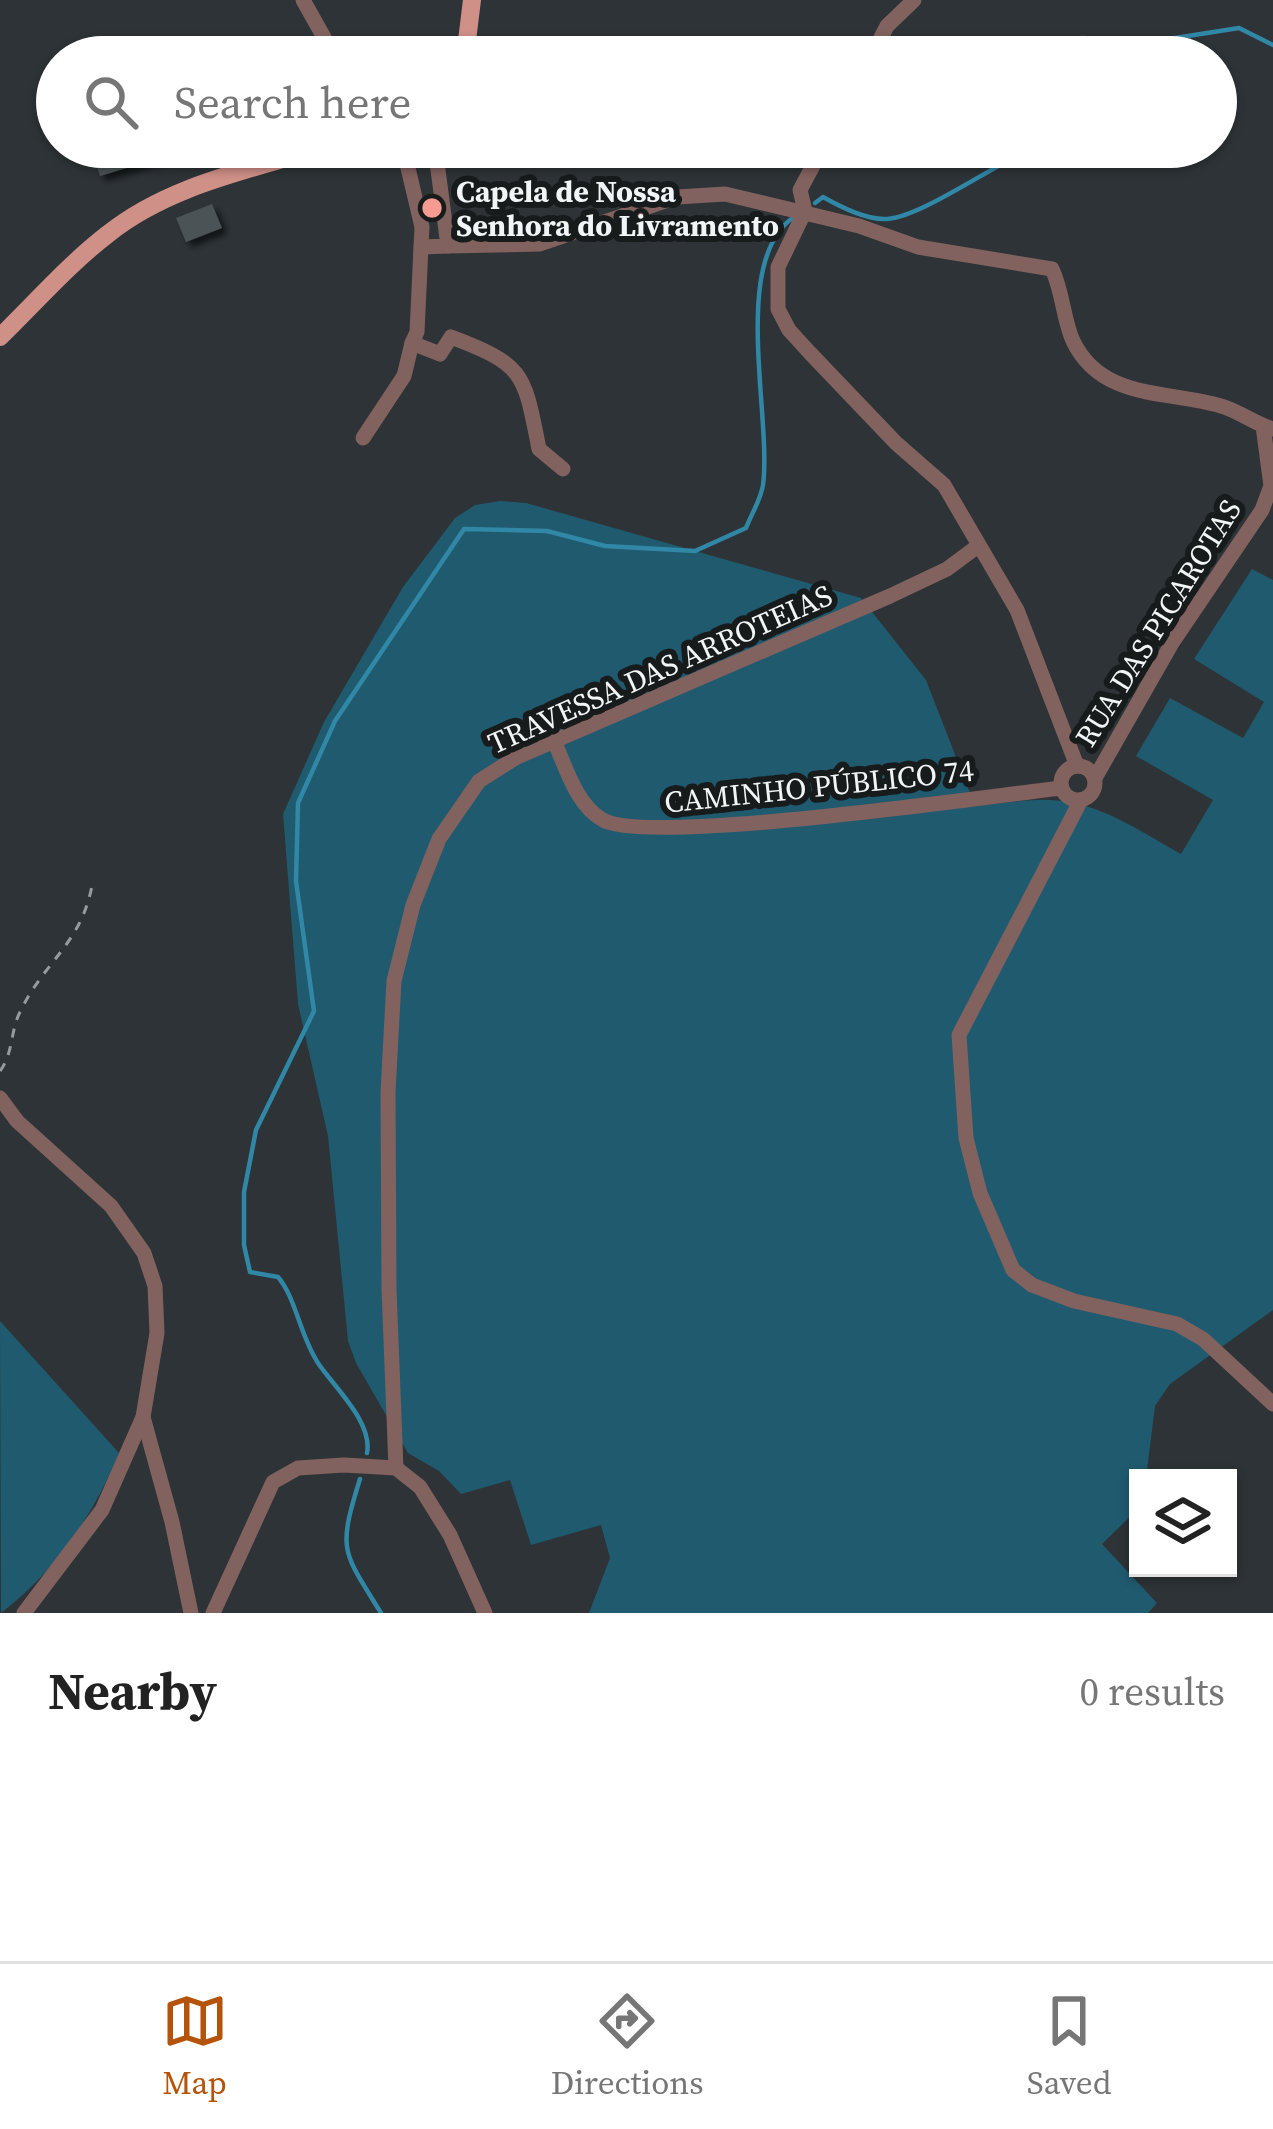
<!DOCTYPE html>
<html lang="en">
<head>
<meta charset="utf-8">
<style>
  :root { --surface:#fff; --page:#f2f2f2; --text:#222; --muted:#767676; --line:#e0e0e0; --accent:#b45309 }
  body { margin:0; font-family:"Source Serif 4",serif; background:var(--page); color:var(--text) }
  .controls { position:absolute; right:36px; bottom:36px; display:grid; overflow:hidden; border-radius:0px; box-shadow:0 3px 9px #0004 }
  .controls button { width:108px; height:108px; display:grid; place-items:center; padding:0; border:0; border-bottom:3px solid var(--line); background:var(--surface); color:var(--text); font:60px sans-serif }
  .list { margin:0; padding:0; list-style:none }
  h2 { display:flex; justify-content:space-between; align-items:center; height:156px; margin:0; padding:0 48px; font-size:51px }
  h2 small { font-size:39px; font-weight:400; color:var(--muted) }
  .icon { flex:none; width:66px; height:66px; fill:none; stroke:currentColor; stroke-width:2; stroke-linecap:round; stroke-linejoin:round }
  .map { position:relative; flex:none; width:1273px; height:1613px; overflow:hidden }
  .search { position:absolute; background:var(--surface); box-shadow:0 3px 9px #0004; left:36px; right:36px; top:36px; height:132px; display:flex; align-items:center; gap:30px; box-sizing:border-box; padding:0 42px; border-radius:66px; color:var(--muted); font-size:45px }
  .sheet { height:348px; background:var(--surface) }
  nav { display:flex; justify-content:space-around; align-items:center; box-sizing:border-box; height:168px; border-top:3px solid var(--line); background:var(--surface); font-size:33px; color:var(--muted) }
  nav a { display:grid; justify-items:center; gap:6px }
  nav .on { color:var(--accent) }
  .map>svg:first-child { display:block }
  .green { fill:#205a6f }
  .lines { fill:none; stroke-linecap:round; stroke-linejoin:round }
  .stream { stroke:#3187a6; stroke-width:4.5 }
  .building { fill:#4c5356; filter:url(#shadow) }
  .path { stroke:#969b9d; stroke-width:3; stroke-dasharray:9 9; stroke-linecap:butt }
  .minor { stroke:#82625e; stroke-width:15 }
  .major { stroke:#cf9088; stroke-width:18 }
  .poi-dot { fill:#f59c92; stroke:#181b1c; stroke-width:4.5 }
  .labels { text-anchor:middle; dominant-baseline:central; stroke-width:12; stroke-linejoin:round; paint-order:stroke }
  .poi-label { font-size:30px; font-weight:bold; fill:#f1f5f7; stroke:#181b1c; text-anchor:start }
  .street-label { font-size:30px; fill:#f1f5f7; stroke:#181b1c }
</style>
</head>
<body>
<div class="map">
<svg width="1273" height="1613" viewBox="0 0 1273 1613">
  <defs>
    <filter id="shadow"><feDropShadow dx="5.5" dy="5.5" stdDeviation="3" flood-color="#0009"/></filter>
  </defs>
  <rect width="100%" height="100%" fill="#2d3336"/>
  <g class="green">
    <path d="M500 501 526 503 861 598 926 680 975 806C1000 804 1026 799 1051 800 1099 802 1140 831 1181 854L1213 800 1136 756 1170 698 1243 738 1264 702 1194 659 1252 569 1273 580V1310L1170 1384 1155 1406 1146 1478H1138V1509L1102 1544 1157 1603 1148 1613H589L610 1558 601 1525 531 1545 510 1480 461 1494 439 1471 408 1453 356 1363 348 1341 328 1136 298 1004 283 814 324 722 403 587 455 518 475 505Z"/>
    <path d="M0 1321 119 1453C93 1515 56 1571 1 1613Z"/>
  </g>
  <g class="lines">
    <g class="stream">
      <path d="M1026 57 1042 44 1083 38 1143 43 1239 28 1273 45"/>
      <path d="M815 203 823 197C841 207 866 220 887 219 918 217 979 175 1010 160V147"/>
      <path d="M367 1453C373 1422 334 1387 318 1363 300 1336 296 1298 278 1277L250 1272 244 1245V1192L256 1130 314 1011 296 881 298 803 335 721 464 529 547 531 605 546 695 551 746 528C751 515 761 499 763 485 772 416 730 260 794 217"/>
      <path d="M360 1479C337 1552 343 1551 381 1613"/>
    </g>
  </g>
  <g class="building">
    <path d="M91 147H186V150L100 176Z"/>
    <path d="M212 204 222 228 186 242 176 218Z"/>
  </g>
  <g class="lines">
    <path class="path" d="M0 1071C14 1052 10 1030 21 1010 46 959 83 943 93 880"/>
    <g class="minor">
      <path d="M303 0 335 57"/>
      <path d="M871 57 887 26 914 0"/>
      <path d="M403 147 422 227 421 247 448 246 435 147"/>
      <path d="M805 211 778 267V309L789 330 810 353 896 443 944 485 1017 610 1077 766"/>
      <path d="M805 211 800 190 823 147"/>
      <path d="M448 246 540 244 677 197 725 194 859 226 918 247 1052 269C1063 292 1063 319 1073 341 1102 401 1168 390 1221 406 1239 411 1255 424 1273 429"/>
      <path d="M421 247 417 332 412 343 440 354 451 337C525 365 524 373 539 449L563 469"/>
      <path d="M363 438 404 376 412 343"/>
      <path d="M555 743C566 768 577 806 603 820 649 846 988 796 1062 788"/>
      <circle cx="1078" cy="783" r="17"/>
      <path d="M1095 778 1172 643 1262 510 1271 486 1263 426"/>
      <path d="M1081 800 959 1035 966 1138 980 1193 1013 1270 1032 1285 1074 1301 1177 1324 1203 1339 1273 1404"/>
      <path d="M0 1098 17 1121 111 1206 144 1253 155 1286 157 1333 143 1417 172 1522 191 1613"/>
      <path d="M396 1468 389 1289 388 1092 394 981 413 905 439 839 479 781 517 757 890 596 947 569 978 546"/>
      <path d="M24 1613 102 1510 143 1417"/>
      <path d="M213 1613 273 1482 298 1468 344 1465 396 1468 420 1487 450 1535 485 1613"/>
    </g>
    <g class="major">
      <path d="M465 57 472 0"/>
      <path d="M0 337C35 303 69 264 108 234 169 185 250 170 323 147"/>
    </g>
  </g>
  <circle class="poi-dot" cx="432" cy="208" r="12"/>
  <g class="labels">
    <g class="poi-label">
      <text x="456" y="191">Capela de Nossa<tspan x="456" dy="34">Senhora do Livramento</tspan></text>
    </g>
    <g class="street-label">
      <text transform="translate(1158 623) rotate(-58)">RUA DAS PICAROTAS</text>
      <text transform="translate(660 669) rotate(-24)">TRAVESSA DAS ARROTEIAS</text>
      <text transform="translate(819 786) rotate(-6)">CAMINHO PÚBLICO 74</text>
    </g>
  </g>
</svg>
<div class="controls">
<button><svg class="icon" aria-label="layers" viewBox="0 0 24 24"><path d="M12 4l9 5-9 5-9-5zM3 14l9 5 9-5"/></svg></button>
</div>
<div class="search"><svg class="icon" aria-label="search" viewBox="0 0 24 24"><circle cx="10" cy="10" r="6"/><path d="M15 15l6 6"/></svg>Search here</div>
</div>
<section class="sheet">
<h2>Nearby<small>0 results</small></h2>
<ul class="list">
</ul>
</section>
<nav>
<a class="on"><svg class="icon" aria-label="map" viewBox="0 0 24 24"><path d="M3 6l6-2 6 2 6-2v14l-6 2-6-2-6 2zM9 4v14M15 6v14"/></svg>Map</a>
<a><svg class="icon" aria-label="directions" viewBox="0 0 24 24"><path d="M12 3l9 9-9 9-9-9zM9 14v-3h6M13 9l2 2-2 2"/></svg>Directions</a>
<a><svg class="icon" aria-label="saved" viewBox="0 0 24 24"><path d="M7 4h10v16l-5-4-5 4z"/></svg>Saved</a>
</nav>
</body>
</html>
